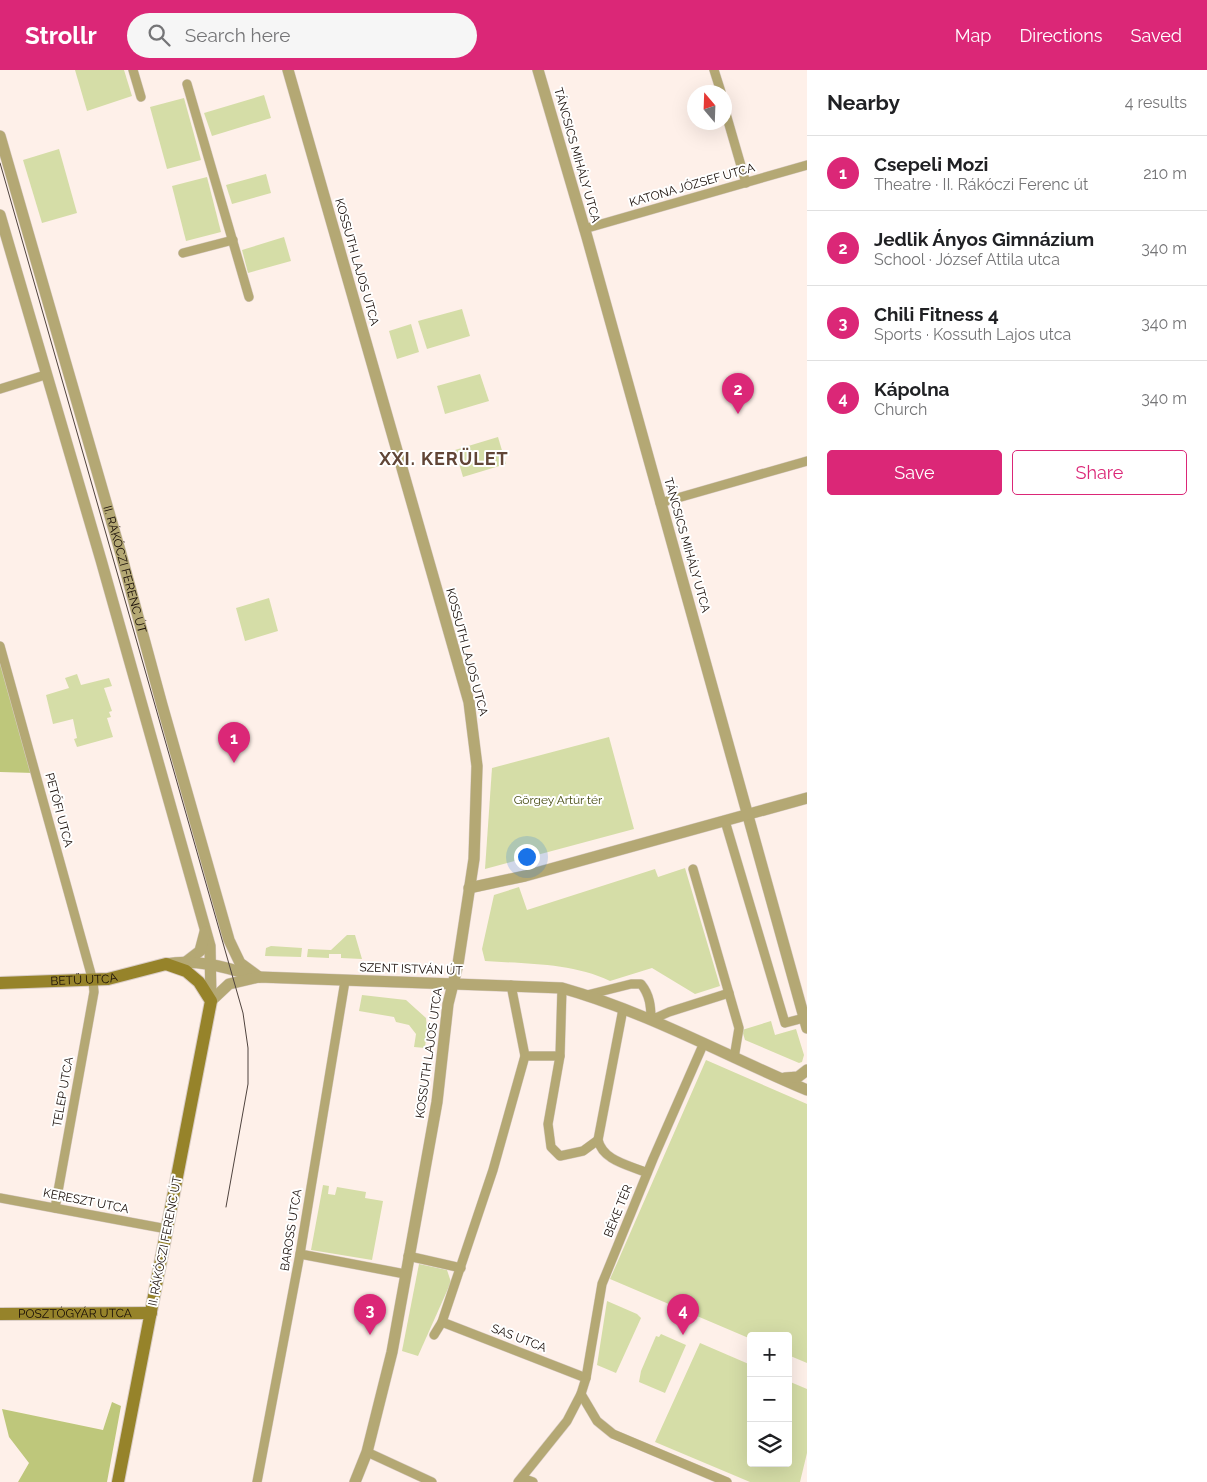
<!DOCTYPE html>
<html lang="en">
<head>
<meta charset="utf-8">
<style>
  :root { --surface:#fff; --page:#f6f6f6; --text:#202124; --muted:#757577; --line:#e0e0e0; --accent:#db2777 }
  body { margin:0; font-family:Raleway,sans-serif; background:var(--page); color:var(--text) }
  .controls { position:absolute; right:15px; bottom:15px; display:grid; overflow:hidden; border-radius:5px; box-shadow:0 5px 20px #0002 }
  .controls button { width:45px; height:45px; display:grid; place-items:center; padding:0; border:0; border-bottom:1px solid var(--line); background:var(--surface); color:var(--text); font:25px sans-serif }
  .compass { position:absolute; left:687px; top:15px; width:45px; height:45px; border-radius:50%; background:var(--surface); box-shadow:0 5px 20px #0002; rotate:341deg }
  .you { position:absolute; left:526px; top:786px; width:18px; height:18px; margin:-12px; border:4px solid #fff; border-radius:50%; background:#1a73e8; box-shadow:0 0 0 8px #1a73e833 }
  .badge { display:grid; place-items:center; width:32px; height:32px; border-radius:50%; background:var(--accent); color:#fff; font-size:16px; font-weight:700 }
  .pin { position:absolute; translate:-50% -41px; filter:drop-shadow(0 1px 2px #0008) }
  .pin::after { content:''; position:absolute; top:26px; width:18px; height:15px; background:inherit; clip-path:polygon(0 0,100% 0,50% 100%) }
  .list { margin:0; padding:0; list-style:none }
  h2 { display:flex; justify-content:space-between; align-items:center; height:65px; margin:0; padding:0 20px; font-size:21px }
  h2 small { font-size:16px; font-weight:400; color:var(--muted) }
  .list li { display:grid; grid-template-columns:32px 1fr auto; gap:15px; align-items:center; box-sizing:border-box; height:75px; padding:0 20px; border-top:1px solid var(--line) }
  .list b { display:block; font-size:19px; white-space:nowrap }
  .list p { margin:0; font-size:16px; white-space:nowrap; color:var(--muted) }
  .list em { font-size:16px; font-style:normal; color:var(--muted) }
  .actions { display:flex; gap:10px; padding:15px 20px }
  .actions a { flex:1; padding:11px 0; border:1px solid var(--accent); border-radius:5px; text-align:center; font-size:18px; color:var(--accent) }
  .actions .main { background:var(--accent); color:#fff }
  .icon { flex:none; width:28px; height:28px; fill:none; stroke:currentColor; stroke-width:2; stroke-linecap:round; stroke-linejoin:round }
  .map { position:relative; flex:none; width:807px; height:1412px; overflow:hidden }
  header { display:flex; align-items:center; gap:30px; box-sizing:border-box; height:70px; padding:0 25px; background:var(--accent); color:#fff }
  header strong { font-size:24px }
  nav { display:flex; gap:28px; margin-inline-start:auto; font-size:18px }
  .search { width:350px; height:45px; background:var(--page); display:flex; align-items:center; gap:12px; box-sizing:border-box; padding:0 18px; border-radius:28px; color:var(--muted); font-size:19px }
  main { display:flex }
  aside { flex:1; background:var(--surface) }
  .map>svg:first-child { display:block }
  .green { fill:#d5dda7 }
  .forest { fill:#bec77b }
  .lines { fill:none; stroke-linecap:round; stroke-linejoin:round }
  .minor-casing { stroke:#d9ccc5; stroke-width:10 }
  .tertiary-casing { stroke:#d9ccc5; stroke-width:12 }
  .secondary-casing { stroke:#d9ccc5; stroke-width:14 }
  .minor { stroke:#b4a874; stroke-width:9 }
  .tertiary { stroke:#b4a874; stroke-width:11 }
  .secondary { stroke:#96832a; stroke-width:12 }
  .tram { stroke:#4f433e; stroke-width:1 }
  .labels { text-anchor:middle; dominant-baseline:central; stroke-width:4; stroke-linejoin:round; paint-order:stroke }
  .street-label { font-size:12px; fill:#170c07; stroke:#fff }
  .park-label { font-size:12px; fill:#474c13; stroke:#fff }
  .district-label { font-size:18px; font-weight:bold; letter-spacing:1px; fill:#614637; stroke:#fff }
</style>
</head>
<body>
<header>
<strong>Strollr</strong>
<div class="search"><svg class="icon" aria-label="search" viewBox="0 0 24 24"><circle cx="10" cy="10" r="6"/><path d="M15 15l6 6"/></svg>Search here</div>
<nav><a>Map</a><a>Directions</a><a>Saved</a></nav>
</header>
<main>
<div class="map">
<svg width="807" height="1412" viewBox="0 0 807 1412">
  <rect width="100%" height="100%" fill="#fef0e9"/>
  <g class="green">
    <path d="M75 0H124L132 26 87 41Z"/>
    <path d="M264 25 271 48 212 66 204 43Z"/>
    <path d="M184 28 201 90 167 99 150 37Z"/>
    <path d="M59 79 77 143 42 153 23 90Z"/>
    <path d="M266 104 271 123 232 134 226 115Z"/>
    <path d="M207 107 221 162 186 171 172 116Z"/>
    <path d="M284 167 291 191 248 203 242 180Z"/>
    <path d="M462 239 470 266 427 279 418 251Z"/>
    <path d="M411 254 419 282 397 289 389 261Z"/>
    <path d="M480 304 489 331 445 344 437 316Z"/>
    <path d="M498 367 506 394 463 407 455 380Z"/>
    <path d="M269 528 278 561 245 571 236 538Z"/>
    <path d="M77 604 81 615 109 608 112 616 104 618 112 641 109 642 111 647 107 648 113 667 77 677 74 669 77 668 73 649 53 654 46 625 69 618 65 608Z"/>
    <path d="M609 667 634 759 485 799 492 698Z"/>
    <path d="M685 798 720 916 695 924 652 898 610 911C572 893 527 894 485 891L482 879 494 825 519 817 527 840 655 799 658 807Z"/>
    <path d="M347 865H355L362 889 341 888V884H329V888L307 887 308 879 331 880Z"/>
    <path d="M271 876 302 878 301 887 265 886 266 878Z"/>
    <path d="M362 925 406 930 426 948 427 958 425 978 414 977 416 964 409 955 396 952 394 947 359 941Z"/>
    <path d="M771 951 775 965 796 959 804 985 802 992 799 993 745 970 742 960Z"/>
    <path d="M706 990 807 1034V1293L788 1285V1266H751V1269L610 1209Z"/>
    <path d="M323 1115 329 1116 328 1124 335 1125 337 1117 366 1122 365 1128 383 1131 372 1190 311 1180Z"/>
    <path d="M419 1194 447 1200 451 1212 418 1286 402 1281Z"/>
    <path d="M607 1231 637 1244 641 1248 616 1303 597 1295Z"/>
    <path d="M661 1264 686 1275 665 1323 639 1312 641 1301 656 1266 659 1267Z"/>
    <path d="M700 1273 751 1295V1393H788V1311L807 1319V1383L800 1412H750L655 1372Z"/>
  </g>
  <g class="forest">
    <path d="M0 584 34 703 0 702Z"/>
    <path d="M112 1332 121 1336 107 1412H18L29 1393 9 1367 2 1339 103 1360Z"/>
  </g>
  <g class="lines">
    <defs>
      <g id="minor">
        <path d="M133 0 141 27"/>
        <path d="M714 0 721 22"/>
        <path d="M187 14 249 227"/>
        <path d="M724 37 746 113"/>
        <path d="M584 159 807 95"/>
        <path d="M183 183 233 170"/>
        <path d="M0 319 45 305"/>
        <path d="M660 433 807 391"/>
        <path d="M0 576 93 911 94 922 55 1138"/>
        <path d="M725 751 785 953 804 948"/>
        <path d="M693 799 739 958 734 988"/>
        <path d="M511 915 525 986"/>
        <path d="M562 918 560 986 548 1054 551 1077 560 1086 583 1081 598 1070"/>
        <path d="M587 925 631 914H641C650 925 651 937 651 950L669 942 729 923"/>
        <path d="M623 939 598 1070C603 1091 629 1095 647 1103"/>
        <path d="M0 1128 167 1159"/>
        <path d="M300 1184 405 1204"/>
        <path d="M408 1186 461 1198"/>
        <path d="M442 1252 586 1308"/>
        <path d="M434 1265 442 1252 493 1100 525 986H560"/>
        <path d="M581 1324 597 1351 613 1364 727 1412"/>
        <path d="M367 1382 432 1412"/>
        <path d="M522 1408 533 1412"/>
        <path d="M257 1412 300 1184 345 911"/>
        <path d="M518 1412 567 1351 581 1324 586 1308 602 1214 653 1089 703 975"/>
      </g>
      <g id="tertiary">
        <path d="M288 0 469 632 477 696 474 789 458 894 448 934 437 1032 392 1282 367 1382 355 1412"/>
        <path d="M538 0 587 167 807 958"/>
        <path id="s1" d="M0 66 121 484 162 635 229 870 240 893 259 907"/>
        <path d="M0 145 101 490 210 876 211 931"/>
        <path d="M469 818 525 806 807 728"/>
        <path d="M187 891 200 881 205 862"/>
        <path d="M166 894C195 889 223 896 250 905"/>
        <path d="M211 931 229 914 259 907 562 918C647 942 726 986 807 1020"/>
        <path d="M785 1008 798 1007 807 1000"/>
      </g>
      <g id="secondary">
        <path id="s2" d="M0 913 108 909 166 894 186 901 199 912 211 931 118 1412"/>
        <path id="s3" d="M0 1244 151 1243"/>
      </g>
    </defs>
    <use href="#minor" class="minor-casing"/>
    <use href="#tertiary" class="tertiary-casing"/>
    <use href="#secondary" class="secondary-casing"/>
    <use href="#minor" class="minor"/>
    <use href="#tertiary" class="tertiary"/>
    <use href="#secondary" class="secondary"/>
    <path class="tram" d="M0 93 243 943 248 978V1014L226 1137"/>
  </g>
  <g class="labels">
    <g class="street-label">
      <text transform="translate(577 85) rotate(74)">TÁNCSICS MIHÁLY UTCA</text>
      <text transform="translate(692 115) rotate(-16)">KATONA JÓZSEF UTCA</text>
      <text transform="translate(357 192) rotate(74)">KOSSUTH LAJOS UTCA</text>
      <text transform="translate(687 475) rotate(74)">TÁNCSICS MIHÁLY UTCA</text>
      <text stroke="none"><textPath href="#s1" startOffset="451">II. RÁKÓCZI FERENC ÚT</textPath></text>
      <text transform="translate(467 582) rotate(75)">KOSSUTH LAJOS UTCA</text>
      <text transform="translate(59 740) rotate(75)">PETŐFI UTCA</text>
      <text transform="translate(411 899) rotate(2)">SZENT ISTVÁN ÚT</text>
      <text stroke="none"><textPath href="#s2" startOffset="84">BETŰ UTCA</textPath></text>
      <text transform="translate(429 983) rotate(-82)">KOSSUTH LAJOS UTCA</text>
      <text transform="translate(63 1022) rotate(-80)">TELEP UTCA</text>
      <text transform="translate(86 1131) rotate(11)">KERESZT UTCA</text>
      <text transform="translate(618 1141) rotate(-68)">BÉKE TÉR</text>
      <text transform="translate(291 1160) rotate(-81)">BAROSS UTCA</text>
      <text transform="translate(165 1171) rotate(-79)">II. RÁKÓCZI FERENC ÚT</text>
      <text stroke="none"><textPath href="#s3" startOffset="75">POSZTÓGYÁR UTCA</textPath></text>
      <text transform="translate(519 1268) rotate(21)">SAS UTCA</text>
    </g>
    <g class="park-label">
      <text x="558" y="730">Görgey Artúr tér</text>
    </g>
    <g class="district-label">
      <text x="444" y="388">XXI. KERÜLET</text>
    </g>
  </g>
</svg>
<div class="controls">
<button>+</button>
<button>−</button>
<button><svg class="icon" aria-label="layers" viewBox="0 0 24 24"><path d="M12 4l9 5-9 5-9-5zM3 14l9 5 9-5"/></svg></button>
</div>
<svg class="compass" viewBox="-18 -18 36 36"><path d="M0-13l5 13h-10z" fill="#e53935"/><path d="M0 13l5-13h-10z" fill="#757577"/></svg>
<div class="you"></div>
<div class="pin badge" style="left:234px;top:693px">1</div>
<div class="pin badge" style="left:738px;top:344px">2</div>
<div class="pin badge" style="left:370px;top:1265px">3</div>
<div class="pin badge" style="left:683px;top:1265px">4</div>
</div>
<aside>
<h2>Nearby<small>4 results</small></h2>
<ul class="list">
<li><span class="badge">1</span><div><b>Csepeli Mozi</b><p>Theatre · II. Rákóczi Ferenc út</p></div><em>210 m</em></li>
<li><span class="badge">2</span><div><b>Jedlik Ányos Gimnázium</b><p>School · József Attila utca</p></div><em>340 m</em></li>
<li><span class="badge">3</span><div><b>Chili Fitness 4</b><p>Sports · Kossuth Lajos utca</p></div><em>340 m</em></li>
<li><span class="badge">4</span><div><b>Kápolna</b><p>Church</p></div><em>340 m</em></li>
</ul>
<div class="actions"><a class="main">Save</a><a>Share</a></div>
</aside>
</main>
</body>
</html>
